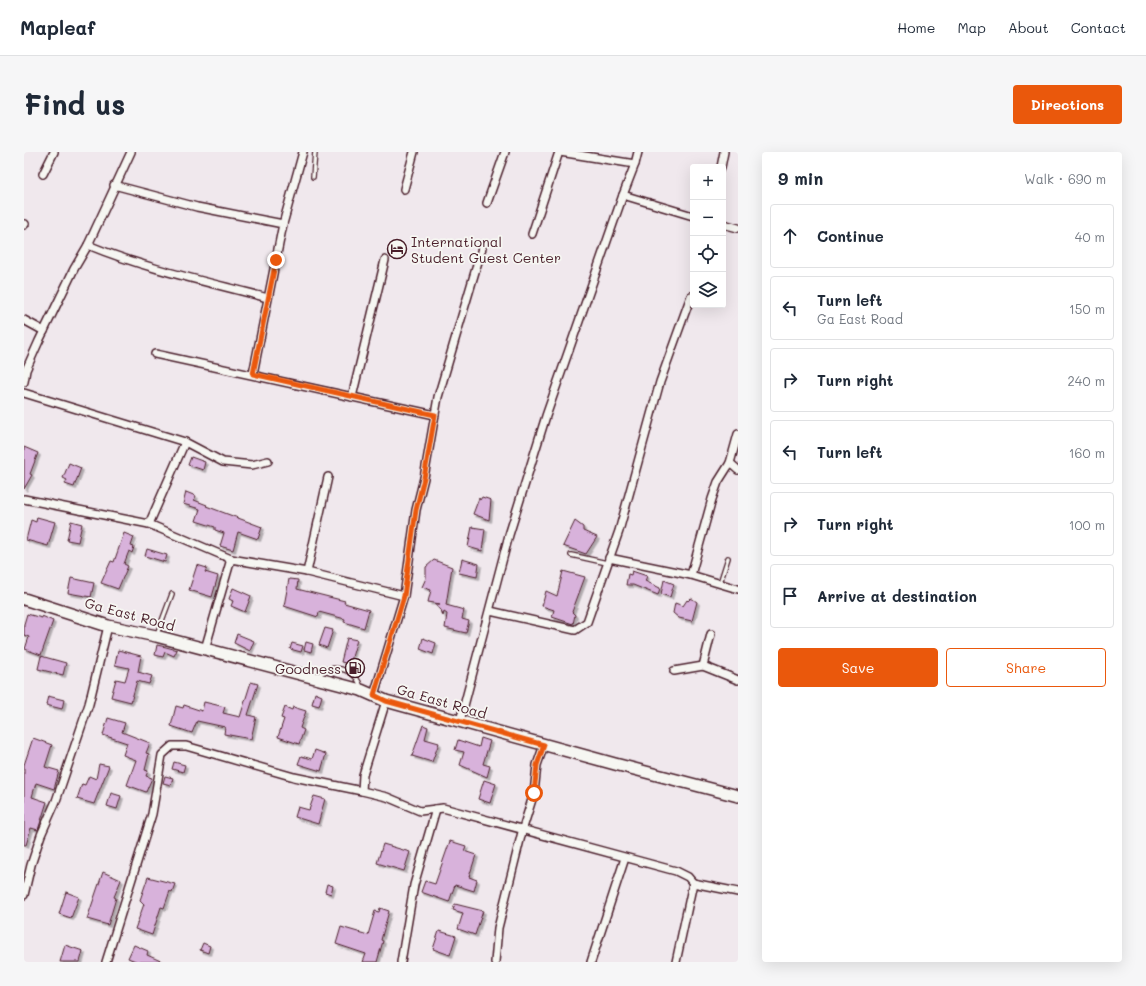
<!DOCTYPE html>
<html lang="en">
<head>
<meta charset="utf-8">
<style>
  :root { --surface:#fff; --page:#f6f6f7; --text:#1f2937; --muted:#747a83; --line:#e0e1e3; --accent:#ea580c }
  body { margin:0; font-family:Mali,sans-serif; background:var(--page); color:var(--text) }
  .controls { position:absolute; right:12px; top:12px; display:grid; overflow:hidden; border-radius:4px; box-shadow:0 4px 16px #0002 }
  .controls button { width:36px; height:36px; display:grid; place-items:center; padding:0; border:0; border-bottom:1px solid var(--line); background:var(--surface); color:var(--text); font:20px sans-serif }
  .stop { position:absolute; width:12px; height:12px; margin:-9px; border:3px solid #ea580c; border-radius:50%; background:#fff }
  .stop.end { background:#ea580c; border-color:#fff; box-shadow:0 1px 4px #0008 }
  .list { margin:0; padding:0; list-style:none }
  h2 { display:flex; justify-content:space-between; align-items:center; height:52px; margin:0; padding:0 16px; font-size:17px }
  h2 small { font-size:13px; font-weight:400; color:var(--muted) }
  .list li { display:grid; grid-template-columns:26px 1fr auto; gap:12px; align-items:center; box-sizing:border-box; height:64px; margin:0 8px 8px; padding:0 8px; border:1px solid var(--line); border-radius:4px }
  .list b { display:block; font-size:15px; white-space:nowrap }
  .list p { margin:0; font-size:13px; white-space:nowrap; color:var(--muted) }
  .list em { font-size:13px; font-style:normal; color:var(--muted) }
  .actions { display:flex; gap:8px; padding:12px 16px }
  .actions a { flex:1; padding:9px 0; border:1px solid var(--accent); border-radius:4px; text-align:center; font-size:14px; color:var(--accent) }
  .actions .main { background:var(--accent); color:#fff }
  .icon { flex:none; width:22px; height:22px; fill:none; stroke:currentColor; stroke-width:2; stroke-linecap:round; stroke-linejoin:round }
  .map { position:relative; flex:none; width:714px; height:810px; overflow:hidden; border-radius:4px }
  header { display:flex; align-items:center; gap:24px; box-sizing:border-box; height:56px; padding:0 20px; background:var(--surface); border-bottom:1px solid var(--line) }
  header strong { font-size:19px }
  nav { display:flex; gap:22px; margin-inline-start:auto; font-size:14px }
  .intro { display:flex; align-items:center; justify-content:space-between; box-sizing:border-box; height:96px; padding:0 24px }
  h1 { margin:0; font-size:28px }
  .button { padding:10px 18px; border-radius:4px; background:var(--accent); color:#fff; font-size:14px; font-weight:700 }
  main { display:flex; gap:24px; padding:0 24px }
  aside { flex:1; background:var(--surface); border-radius:4px; box-shadow:0 4px 16px #0002 }
  .map>svg:first-child { display:block }
  .building { fill:#d8b2db; stroke:#4a1f2b; filter:url(#shadow) }
  .lines { fill:none; stroke-linecap:round; stroke-linejoin:round }
  .lane-casing { stroke:#4a1f2b; stroke-width:6 }
  .street-casing { stroke:#4a1f2b; stroke-width:10 }
  .secondary-casing { stroke:#4a1f2b; stroke-width:14 }
  .lane { stroke:#f6f6f2; stroke-width:3.5 }
  .street { stroke:#f6f6f2; stroke-width:7 }
  .secondary { stroke:#f6f6f2; stroke-width:11 }
  .route { stroke:#ea580c; stroke-width:5 }
  .labels { text-anchor:middle; dominant-baseline:central; stroke-width:3.5; stroke-linejoin:round; paint-order:stroke }
  .poi-label { font-size:14px; fill:#4a1f2b; stroke:#f6f6f2; text-anchor:start }
  .street-label { font-size:14px; fill:#4a1f2b; stroke:#f6f6f2 }
</style>
</head>
<body>
<header>
<strong>Mapleaf</strong>
<nav><a>Home</a><a>Map</a><a>About</a><a>Contact</a></nav>
</header>
<div class="intro"><h1>Find us</h1><a class="button">Directions</a></div>
<main>
<div class="map">
<svg width="714" height="810" viewBox="0 0 714 810">
  <defs>
    <filter id="shadow"><feDropShadow dx="2.5" dy="2.5" stdDeviation="0" flood-color="#0004"/></filter>
  </defs>
  <rect width="100%" height="100%" fill="#f0e8ed"/>
  <filter id="ink" filterUnits="userSpaceOnUse"><feTurbulence type="fractalNoise" baseFrequency=".025" numOctaves="2"/><feDisplacementMap in="SourceGraphic" scale="8" xChannelSelector="R" yChannelSelector="G"/><feConvolveMatrix kernelMatrix="1 2 1 2 8 2 1 2 1" color-interpolation-filters="sRGB"/></filter>
  <g filter="url(#ink)">
    <g class="building">
      <path d="M0 295 14 301 6 322 8 323 0 337Z"/>
      <path d="M167 305 181 310 179 318 164 313Z"/>
      <path d="M45 311 57 316 50 335 41 332 43 328 39 326Z"/>
      <path d="M162 340 172 344 170 348 183 353 182 354 238 375 234 387 214 380 209 398 196 394 200 381 191 378V375L172 369 176 357 159 352Z"/>
      <path d="M458 345 467 348 465 368 449 362 455 346 456 348Z"/>
      <path d="M13 365 31 370 24 394 2 388 7 368 12 370Z"/>
      <path d="M47 369 58 372 54 390 43 388Z"/>
      <path d="M551 369 559 375V379L573 385 562 402 539 394Z"/>
      <path d="M448 375 461 377 458 399 444 395Z"/>
      <path d="M100 381 110 385 107 394 110 395 108 401 105 399 100 412 104 414 94 437 77 431 87 409 90 410Z"/>
      <path d="M123 397 143 403 141 410 121 404Z"/>
      <path d="M438 407 455 412 453 425 435 421Z"/>
      <path d="M410 408 428 415 422 453 440 458 438 467 445 469 442 481 421 476 423 462 420 460 419 464 417 458 410 452H416L404 450 407 438 398 435 402 426V415Z"/>
      <path d="M173 413 183 416 181 420 194 424 188 445 165 438Z"/>
      <path d="M539 419 561 425 548 460 551 463 549 472 528 465 530 458 518 454 522 439 533 444Z"/>
      <path d="M608 419 623 424 621 429 636 436 634 443 609 433H602L604 422 607 423Z"/>
      <path d="M47 426 70 431 67 445 44 441Z"/>
      <path d="M265 427 274 428 273 437 321 449 320 451 345 458 340 476 320 470 321 467 295 460 294 465 260 454Z"/>
      <path d="M640 428 650 432 646 445 637 442Z"/>
      <path d="M209 436 227 444 221 460 207 454 209 449 205 447Z"/>
      <path d="M667 446 673 450 668 469 655 466 649 461 651 451 659 454 663 448 664 449Z"/>
      <path d="M3 462 18 466V464L29 469 17 503 1 497 5 485 0 483V472Z"/>
      <path d="M301 476 309 478 303 496 295 493Z"/>
      <path d="M213 482 230 489 226 499 210 491Z"/>
      <path d="M323 486 333 488 326 512 317 510Z"/>
      <path d="M399 486 412 491 409 502 396 497Z"/>
      <path d="M282 490 289 492 287 500 280 498Z"/>
      <path d="M268 491 279 494 277 500 266 497Z"/>
      <path d="M133 493 142 495 153 498 150 504 141 500 139 505 131 503Z"/>
      <path d="M94 498 117 504 114 520 128 524 125 532 113 529 107 550 87 545 92 527 101 529 105 516 91 513Z"/>
      <path d="M17 504 42 511 39 523 14 517Z"/>
      <path d="M227 530 234 532 224 563 232 565 227 587 200 582 201 575 173 569 168 581 147 574 152 554 159 556 160 553 178 559 180 550 201 555 199 561 216 565Z"/>
      <path d="M291 541 298 544 295 554 288 552Z"/>
      <path d="M24 544 40 548 38 557 22 553Z"/>
      <path d="M261 555 268 558 269 555 282 559 276 576 280 578 275 592 254 585 260 567 257 566Z"/>
      <path d="M84 566 101 571 98 580 126 591 122 601 125 602 121 618 124 619 122 624 128 626 122 640 103 633 112 608 99 603 103 591 79 583Z"/>
      <path d="M399 573 404 575 401 587 415 591 408 610 388 604Z"/>
      <path d="M9 586 28 593 21 615 35 619 30 637 12 631 8 645 23 650 14 678 7 676 2 693H0V613Z"/>
      <path d="M457 586 466 589 459 612 466 614 463 625 436 613 440 600 431 598 434 588 455 595Z"/>
      <path d="M291 598 302 602 297 619 274 612 277 604 288 607Z"/>
      <path d="M150 610 161 613 159 620 148 617Z"/>
      <path d="M75 612 85 614 70 652 53 647 58 632 61 633 65 624 72 627Z"/>
      <path d="M141 624 149 626 147 633 139 631Z"/>
      <path d="M460 628 472 632 466 651 454 647Z"/>
      <path d="M87 641 97 644 93 657 83 654Z"/>
      <path d="M290 644 301 647 294 672 271 665 274 655 285 658Z"/>
      <path d="M426 689 442 694 440 699 452 703 445 725 453 728 450 739 431 733 425 750 397 740 401 729 411 732Z"/>
      <path d="M359 692 386 700 380 719 353 711Z"/>
      <path d="M79 720 97 728 90 745 92 746 84 773 63 767Z"/>
      <path d="M124 725 151 732 148 740 146 739 140 756 137 755 128 783 111 777 120 752 116 748Z"/>
      <path d="M303 732 309 734 307 742 301 740Z"/>
      <path d="M42 740 55 745 47 766 35 762Z"/>
      <path d="M431 752 459 759 451 783 434 777 439 761 429 758Z"/>
      <path d="M356 756 365 759 357 788 359 789 353 810H339L342 802 312 792 317 775 344 783 351 759 355 760Z"/>
      <path d="M415 779 432 784 426 803 409 797Z"/>
      <path d="M179 791 186 794 184 801 176 798Z"/>
      <path d="M41 793 59 799 56 810H36Z"/>
      <path d="M110 793 124 799 123 803 139 810H114L104 806Z"/>
    </g>
    <g class="lines">
      <defs>
        <g id="lane">
          <path d="M289 25 291 0"/>
          <path d="M547 403 583 411"/>
          <path d="M696 431 704 406"/>
          <path d="M133 482 148 442"/>
          <path d="M294 524 300 518C315 513 333 519 337 536"/>
        </g>
        <g id="street">
          <path d="M536 0 611 12"/>
          <path d="M697 15 700 0"/>
          <path d="M19 22 30 0"/>
          <path d="M90 33 173 55 259 72 229 222"/>
          <path d="M380 37 390 0"/>
          <path d="M599 43 669 64"/>
          <path d="M463 51 481 0"/>
          <path d="M259 72 279 0"/>
          <path d="M699 72 714 76"/>
          <path d="M0 73 1 72"/>
          <path d="M508 82 535 0"/>
          <path d="M64 93C122 117 184 130 244 146"/>
          <path d="M0 168 20 179"/>
          <path d="M131 202 411 263"/>
          <path d="M0 230 2 218 15 189 50 117 64 93 107 0"/>
          <path d="M0 241 161 290 199 310 228 313 244 309"/>
          <path d="M328 245 361 108"/>
          <path d="M161 290 125 372 207 407 181 497"/>
          <path d="M706 311 714 318"/>
          <path d="M0 347 125 372"/>
          <path d="M585 406 667 423 714 437"/>
          <path d="M207 407 283 420 380 444"/>
          <path d="M283 420 304 325"/>
          <path d="M667 423 688 347 694 330 706 311 714 282"/>
          <path d="M466 459 551 478 563 470 595 379 636 230 667 144"/>
          <path d="M679 514 687 482"/>
          <path d="M650 519 679 514 714 528"/>
          <path d="M350 543 380 444 392 358 400 326 414 245 458 96"/>
          <path d="M362 549 339 623 338 639 363 645 396 659 412 657 390 733 377 810"/>
          <path d="M436 569 485 383 522 264 599 43 611 12 614 0"/>
          <path d="M412 657 419 656 652 719 664 725 669 731"/>
          <path d="M0 743 7 713 17 683 32 649 65 552 84 474"/>
          <path d="M82 810 128 662 138 603 148 594H162L270 625 338 639"/>
          <path d="M471 810 474 776 499 676 510 641 513 613 520 593"/>
          <path d="M567 810 601 706"/>
          <path d="M652 810 669 731 714 740"/>
        </g>
        <path id="secondary" d="M0 447 84 474 132 484 337 538 362 549 591 612 714 644"/>
      </defs>
      <use href="#lane" class="lane-casing"/>
      <use href="#street" class="street-casing"/>
      <use href="#secondary" class="secondary-casing"/>
      <use href="#lane" class="lane"/>
      <use href="#street" class="street"/>
      <use href="#secondary" class="secondary"/>
    </g>
  </g>
  <g class="lines" filter="url(#ink)">
    <path class="route" d="M252 108 229 222 411 263 400 326 392 358 380 444 350 543 362 549 520 593 513 613 510 641"/>
  </g>
  <defs>
    <symbol id="hotel-ring" viewBox="-11 -11 22 22"><circle r="9.5" fill="#f6f6f2" stroke="#4a1f2b" stroke-width="1.5"/><path d="M-6-4.5h1.5V1H6V5H4.5V3h-9V5H-6ZM-4 0a1.8 1.8 0 1 1 3.6 0ZM.5 0V-2.5h3Q6-2.5 6 0Z" fill="#4a1f2b"/></symbol>
    <symbol id="fuel-ring" viewBox="-11 -11 22 22"><circle r="9.5" fill="#f6f6f2" stroke="#4a1f2b" stroke-width="1.5"/><path d="M-5.5-6h7V0h2V4h1.3V-2.5L3-4.5l.8-.8L6-3V5H2.5V1h-1V6h-7ZM-4.2-4.7v3.2H.2V-4.7Z" fill="#4a1f2b"/></symbol>
  </defs>
  <g fill-rule="evenodd">
    <use href="#hotel-ring" x="362" y="86" width="22" height="22"/>
    <use href="#fuel-ring" x="320" y="505" width="22" height="22"/>
  </g>
  <g class="labels">
    <g class="poi-label">
      <text x="387" y="89">International<tspan x="387" dy="16">Student Guest Center</tspan></text>
      <text x="317" y="516" text-anchor="end">Goodness</text>
    </g>
    <g class="street-label">
      <text transform="translate(106 462) rotate(15)">Ga East Road</text>
      <text transform="translate(418 549) rotate(16)">Ga East Road</text>
    </g>
  </g>
</svg>
<div class="controls">
<button>+</button>
<button>−</button>
<button><svg class="icon" aria-label="locate" viewBox="0 0 24 24"><circle cx="12" cy="12" r="6"/><path d="M12 2v4M12 18v4M2 12h4M18 12h4"/></svg></button>
<button><svg class="icon" aria-label="layers" viewBox="0 0 24 24"><path d="M12 4l9 5-9 5-9-5zM3 14l9 5 9-5"/></svg></button>
</div>
<div class="stop" style="left:510px;top:641px"></div>
<div class="stop end" style="left:252px;top:108px"></div>
</div>
<aside>
<h2>9 min<small>Walk · 690 m</small></h2>
<ul class="list">
<li><svg class="icon" aria-label="ahead" viewBox="0 0 24 24"><path d="M12 20V5M6 11l6-6 6 6"/></svg><div><b>Continue</b></div><em>40 m</em></li>
<li><svg class="icon" aria-label="left" viewBox="0 0 24 24"><path d="M17 20v-9H6M10 6l-5 5 5 5"/></svg><div><b>Turn left</b><p>Ga East Road</p></div><em>150 m</em></li>
<li><svg class="icon" aria-label="right" viewBox="0 0 24 24"><path d="M7 20v-9h11M14 6l5 5-5 5"/></svg><div><b>Turn right</b></div><em>240 m</em></li>
<li><svg class="icon" aria-label="left" viewBox="0 0 24 24"><path d="M17 20v-9H6M10 6l-5 5 5 5"/></svg><div><b>Turn left</b></div><em>160 m</em></li>
<li><svg class="icon" aria-label="right" viewBox="0 0 24 24"><path d="M7 20v-9h11M14 6l5 5-5 5"/></svg><div><b>Turn right</b></div><em>100 m</em></li>
<li><svg class="icon" aria-label="arrive" viewBox="0 0 24 24"><path d="M6 21V4h12l-3 4 3 4H6"/></svg><div><b>Arrive at destination</b></div></li>
</ul>
<div class="actions"><a class="main">Save</a><a>Share</a></div>
</aside>
</main>
</body>
</html>
